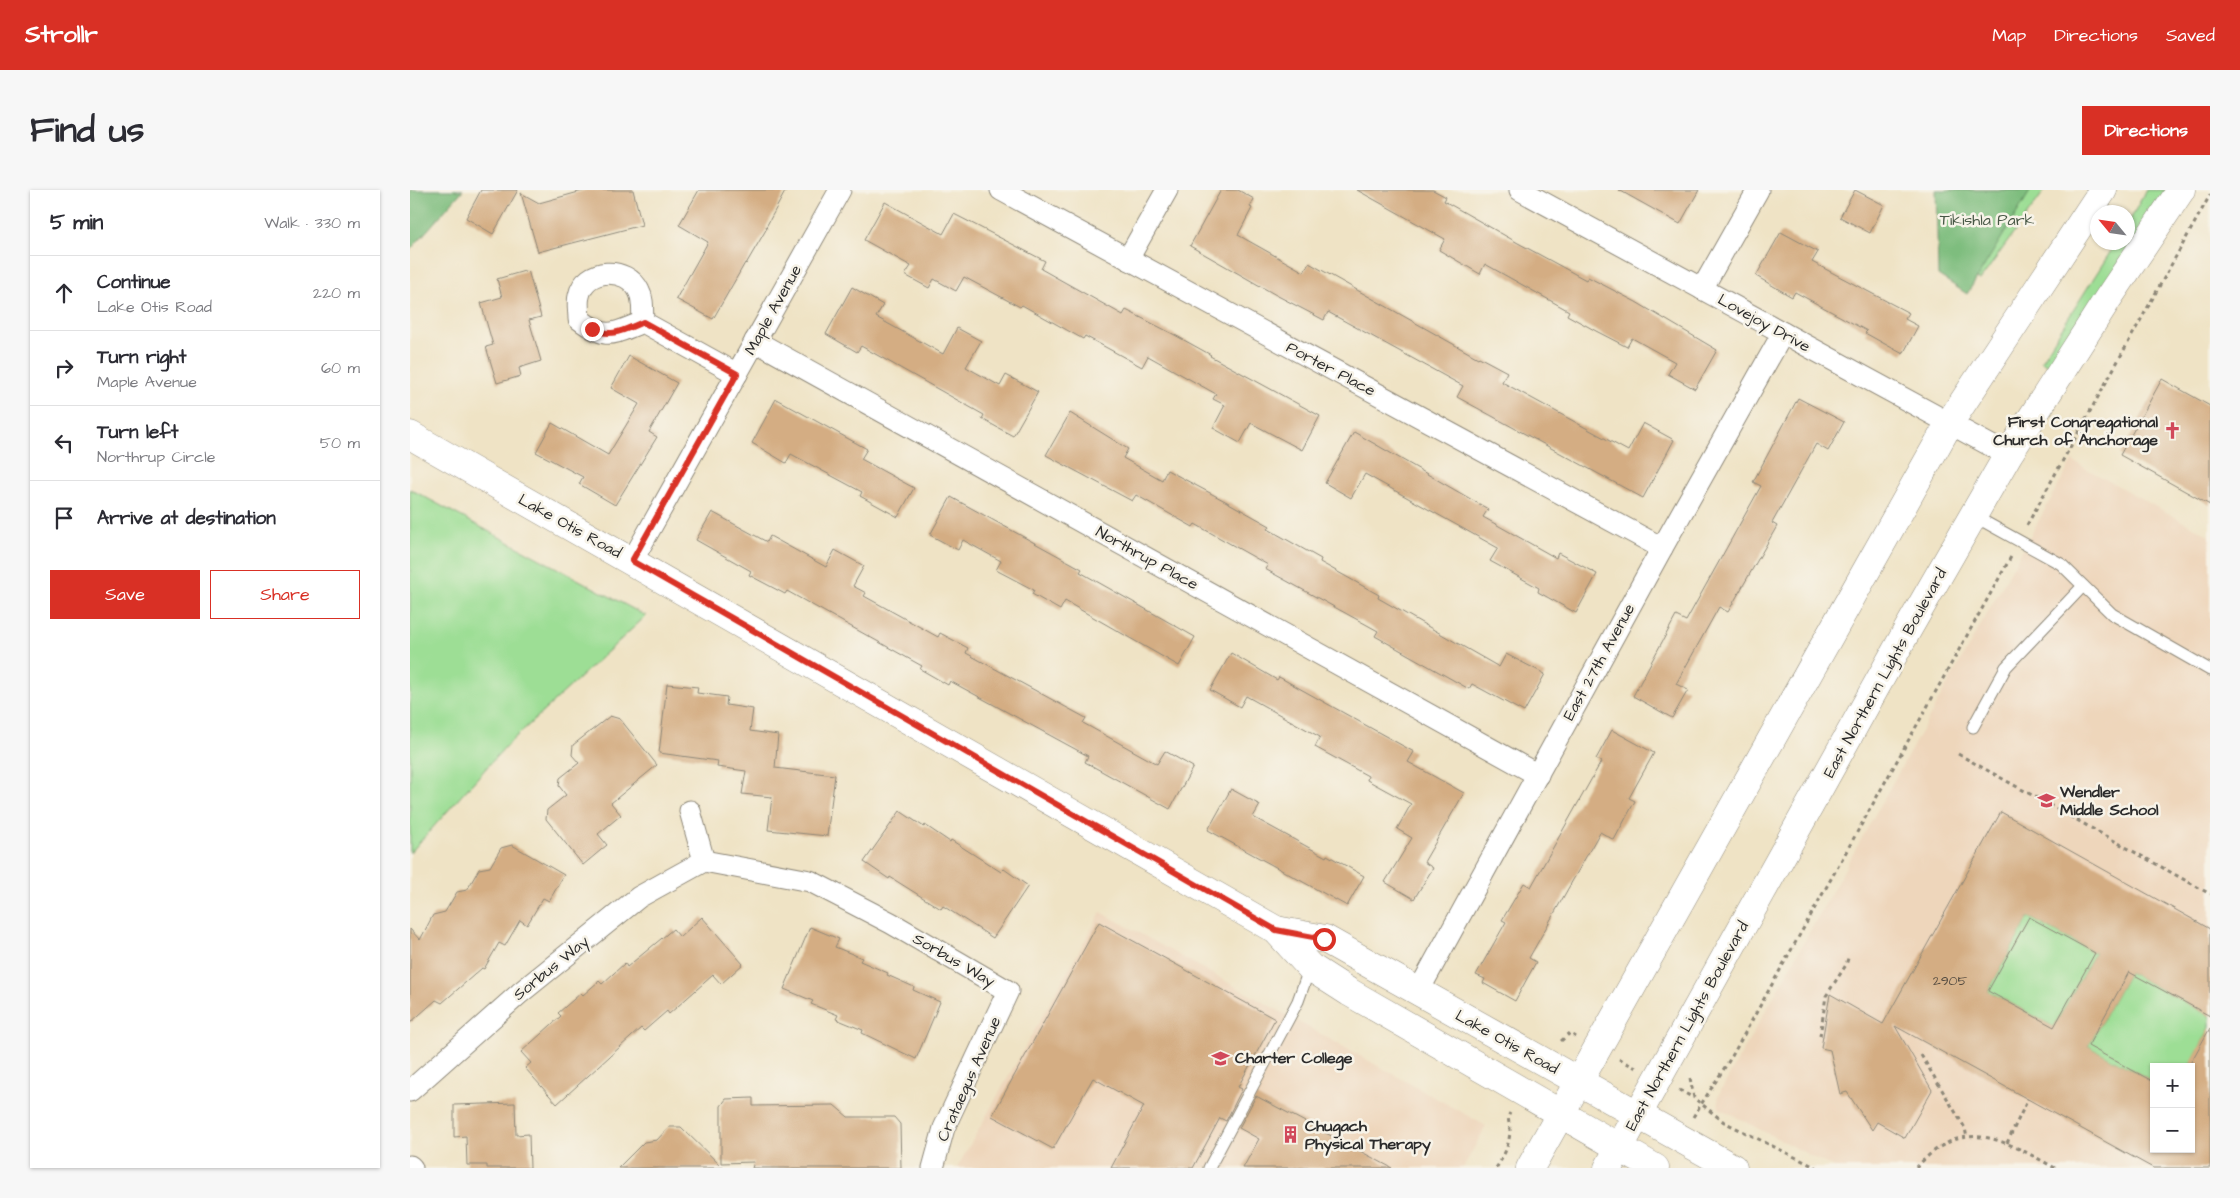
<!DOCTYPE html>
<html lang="en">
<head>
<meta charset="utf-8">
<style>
  :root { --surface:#fff; --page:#f7f7f7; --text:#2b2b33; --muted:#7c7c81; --line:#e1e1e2; --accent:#d93025 }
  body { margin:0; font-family:"Architects Daughter",sans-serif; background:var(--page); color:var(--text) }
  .controls { position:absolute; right:15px; bottom:15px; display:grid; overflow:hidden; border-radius:0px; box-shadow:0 1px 4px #0004 }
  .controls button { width:45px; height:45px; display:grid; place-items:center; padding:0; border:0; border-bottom:1px solid var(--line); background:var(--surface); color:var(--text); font:25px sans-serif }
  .compass { position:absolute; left:1680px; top:15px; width:45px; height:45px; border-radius:50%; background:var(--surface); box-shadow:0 1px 4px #0004; rotate:299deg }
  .stop { position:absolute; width:15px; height:15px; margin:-11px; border:4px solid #d93025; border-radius:50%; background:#fff }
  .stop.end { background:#d93025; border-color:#fff; box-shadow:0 1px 5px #0008 }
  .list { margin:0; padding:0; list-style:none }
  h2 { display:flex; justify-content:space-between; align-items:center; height:65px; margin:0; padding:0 20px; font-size:21px }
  h2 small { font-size:16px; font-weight:400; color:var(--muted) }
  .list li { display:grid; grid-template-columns:32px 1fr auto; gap:15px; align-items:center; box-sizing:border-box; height:75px; padding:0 20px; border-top:1px solid var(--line) }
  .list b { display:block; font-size:19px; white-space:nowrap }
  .list p { margin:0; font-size:16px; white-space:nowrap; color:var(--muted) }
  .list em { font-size:16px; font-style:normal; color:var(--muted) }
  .actions { display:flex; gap:10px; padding:15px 20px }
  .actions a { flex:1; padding:11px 0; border:1px solid var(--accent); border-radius:0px; text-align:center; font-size:18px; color:var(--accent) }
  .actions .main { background:var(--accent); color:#fff }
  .icon { flex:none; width:28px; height:28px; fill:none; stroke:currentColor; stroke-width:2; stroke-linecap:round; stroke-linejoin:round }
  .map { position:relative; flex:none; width:1800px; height:978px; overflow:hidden; border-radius:0px }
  header { display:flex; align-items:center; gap:30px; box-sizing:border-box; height:70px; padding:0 25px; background:var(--accent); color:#fff }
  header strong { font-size:24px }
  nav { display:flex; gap:28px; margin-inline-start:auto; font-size:18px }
  .intro { display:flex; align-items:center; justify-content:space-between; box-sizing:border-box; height:120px; padding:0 30px }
  h1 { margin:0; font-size:35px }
  .button { padding:12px 22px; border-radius:0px; background:var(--accent); color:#fff; font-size:18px; font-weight:700 }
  main { display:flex; gap:30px; padding:0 30px }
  aside { flex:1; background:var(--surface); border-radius:0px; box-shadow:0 1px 4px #0004 }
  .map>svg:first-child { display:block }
  .built { fill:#eed6bb; fill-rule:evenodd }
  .green { fill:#9dde95; stroke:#648460 }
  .forest { fill:#7ebd7e; stroke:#547454 }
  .building { fill:#d4ad83; fill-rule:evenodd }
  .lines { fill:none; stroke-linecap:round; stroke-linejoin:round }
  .lane-casing { stroke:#8d8778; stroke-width:13 }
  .street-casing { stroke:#8d8778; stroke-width:23 }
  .secondary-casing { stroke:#8d8778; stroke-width:29 }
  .primary-casing { stroke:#8d8778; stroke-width:29 }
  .path { stroke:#8d8778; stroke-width:3; stroke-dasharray:4 4; stroke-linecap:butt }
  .lane { stroke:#fff; stroke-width:11 }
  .street { stroke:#fff; stroke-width:21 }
  .secondary { stroke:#fff; stroke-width:28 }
  .primary { stroke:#fff; stroke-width:28 }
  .route { stroke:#d93025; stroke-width:6 }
  .labels { text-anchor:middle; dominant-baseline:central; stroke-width:5; stroke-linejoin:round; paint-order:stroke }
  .number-label { font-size:14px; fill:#554c41 }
  .park-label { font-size:16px; fill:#485846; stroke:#f7f3e8 }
  .street-label { font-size:16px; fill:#2b2b2b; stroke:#f7f3e8 }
  .poi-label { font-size:16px; font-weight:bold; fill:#2b2b2b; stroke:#f7f3e8; text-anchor:start }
</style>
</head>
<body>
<header>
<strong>Strollr</strong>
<nav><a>Map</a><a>Directions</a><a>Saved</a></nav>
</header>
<div class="intro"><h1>Find us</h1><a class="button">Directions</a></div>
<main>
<aside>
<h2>5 min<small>Walk · 330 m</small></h2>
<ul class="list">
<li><svg class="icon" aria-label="ahead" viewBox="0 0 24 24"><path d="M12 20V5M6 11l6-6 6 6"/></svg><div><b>Continue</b><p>Lake Otis Road</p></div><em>220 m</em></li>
<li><svg class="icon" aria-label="right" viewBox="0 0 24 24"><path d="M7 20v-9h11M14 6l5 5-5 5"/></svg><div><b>Turn right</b><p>Maple Avenue</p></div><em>60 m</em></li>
<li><svg class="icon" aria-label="left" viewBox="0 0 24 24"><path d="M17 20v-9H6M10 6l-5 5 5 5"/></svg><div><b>Turn left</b><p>Northrup Circle</p></div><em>50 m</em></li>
<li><svg class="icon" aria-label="arrive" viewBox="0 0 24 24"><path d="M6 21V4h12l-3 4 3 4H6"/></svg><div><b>Arrive at destination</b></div></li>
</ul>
<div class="actions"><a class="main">Save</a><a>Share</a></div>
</aside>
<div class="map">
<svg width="1800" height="978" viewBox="0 0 1800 978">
  <rect width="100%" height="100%" fill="#f7f3e8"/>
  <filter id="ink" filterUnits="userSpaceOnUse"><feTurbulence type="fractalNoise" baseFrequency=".02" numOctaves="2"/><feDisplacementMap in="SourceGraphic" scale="10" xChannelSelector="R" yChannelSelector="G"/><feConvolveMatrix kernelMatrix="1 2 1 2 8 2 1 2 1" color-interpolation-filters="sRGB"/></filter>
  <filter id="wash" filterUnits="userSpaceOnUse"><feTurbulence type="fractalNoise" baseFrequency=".0096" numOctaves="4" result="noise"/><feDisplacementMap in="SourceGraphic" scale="20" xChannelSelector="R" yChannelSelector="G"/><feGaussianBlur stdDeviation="1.12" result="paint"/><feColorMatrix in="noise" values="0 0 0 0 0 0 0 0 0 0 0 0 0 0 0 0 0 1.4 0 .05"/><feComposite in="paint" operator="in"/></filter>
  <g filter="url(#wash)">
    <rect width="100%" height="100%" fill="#efe3c5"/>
    <g class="built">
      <path d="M1662 271 1800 346V978H1424L1309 918 1308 906ZM1744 877H1781V959H1744Z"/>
      <path d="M691 722 1076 936 1053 978H547Z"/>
    </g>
    <g class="green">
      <path d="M1541 0H1635L1570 90 1556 80Z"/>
      <path d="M1736 0H1764L1645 179 1631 171 1706 53 1718 52V34Z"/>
      <path d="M0 299 236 426 95 557 0 663Z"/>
      <path d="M1619 727 1685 763 1644 837 1578 801Z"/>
      <path d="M1719 782 1800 826V838L1779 877H1744V892L1678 856Z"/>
    </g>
    <g class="forest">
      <path d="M0 0H53L0 60Z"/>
      <path d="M1526 0H1621L1557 104 1528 85Z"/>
    </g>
    <g id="blocks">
      <g class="building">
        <path d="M71 0H108L83 44 56 28Z"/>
        <path d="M176 0H223L232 35 128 62 111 3 129 13Z"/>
        <path d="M289 0H376L356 37 357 38 336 74 335 73 303 129 266 109 298 52 269 35Z"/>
        <path d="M811 0H828L844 9 840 17 842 18 828 45 894 82 899 73 1068 168 1069 167 1097 182 1092 192 1218 261 1233 233 1264 250 1233 308 1047 207 1053 196 918 122 914 130 866 105 780 56Z"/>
        <path d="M947 0H1023L1036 7 1034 11 1108 53 1176 90 1178 87 1226 112 1307 160 1285 199 1258 184 1265 172 1222 148 1217 157 1186 141 1157 125 1159 121 1075 74 1070 84 1029 60 1035 49Z"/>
        <path d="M1209 0H1289L1270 34Z"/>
        <path d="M1445 0 1474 15 1460 43 1430 27Z"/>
        <path d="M475 12 533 44 544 24 635 71 631 79 713 125 716 120 763 144 801 165 800 166 910 226 892 260 841 233 830 253 803 238 815 215 803 209 806 204 738 166 732 177 675 146 673 149 612 115 610 117 554 87 546 101 524 89 519 98 495 85 501 76 454 50Z"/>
        <path d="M1371 42 1408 62 1402 72 1499 123 1495 129 1508 136 1493 164 1455 143 1457 141 1385 102 1382 107 1346 86Z"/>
        <path d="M118 80 131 127 119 130 131 171 109 178 111 186 87 193 76 157 83 155 71 113 92 107 87 89Z"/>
        <path d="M442 97 473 115 466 127 533 164 547 138 571 151 556 177 590 196 596 185 628 202 603 246 572 229 574 225 451 156 447 162 416 144Z"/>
        <path d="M219 166 267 193 239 242 247 247 205 315 169 294 173 287 126 262 142 233 198 265 229 214 201 198Z"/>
        <path d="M1752 189 1800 216V315L1710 265Z"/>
        <path d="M1388 208 1434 232 1418 261 1406 254 1362 333 1367 336 1318 422 1309 417 1266 494 1278 500 1262 528 1223 506 1266 426 1276 431 1351 296 1343 292Z"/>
        <path d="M366 209 457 259 451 269 504 298 488 327 450 306 452 302 381 264 376 273 342 253Z"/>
        <path d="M660 223 718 259 713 268 752 290 757 280 817 312 860 336 858 339 911 369 910 372 969 405 968 408 1089 477 1096 464 1135 484 1114 522 1062 494 1059 499 965 446 968 441 855 379 858 375 785 334 783 337 726 305 722 311 636 265Z"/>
        <path d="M944 242 1078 319 1073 327 1146 368 1148 363 1187 384 1166 423 1128 402 1129 398 1080 371 1088 358 955 284 941 308 915 293Z"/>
        <path d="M541 307 672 379 670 382 785 447 769 476 655 411 650 420 622 404 624 400 586 380 591 371 553 350 548 360 520 345Z"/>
        <path d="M302 322 357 352 360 346 416 377 425 360 454 376 443 396 456 403 454 406 528 447 530 443 558 458 556 463 676 528 673 533 747 574 755 561 783 577 760 619 675 572 678 566 540 491 538 495 510 479 512 476 377 401 375 404 339 385 341 381 286 350Z"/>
        <path d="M821 463 867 490 869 487 1004 562 998 572 1054 603 1014 672 1023 678 1004 709 975 692 1002 648 987 639 1001 614 957 590 958 586 905 557 910 547 836 506 830 517 800 500Z"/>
        <path d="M257 494 288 497 287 503 317 507 316 515 343 519 340 541 368 545 365 578 425 585 417 646 358 640 362 607 332 604 336 581 307 577 308 571 249 563Z"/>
        <path d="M200 526 210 529 247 575 201 613 211 625 188 644 197 655 173 675 136 629 137 620 156 605 149 596 150 588 169 573 162 565 163 555Z"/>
        <path d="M1202 540 1244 563 1219 608 1225 611 1204 650 1190 642 1119 768 1126 772 1105 811 1073 793 1075 789 1066 785 1096 732 1092 730 1114 693 1121 697 1191 572 1186 569Z"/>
        <path d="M821 599 850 615 843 627 916 667 917 665 954 686 937 716 798 640Z"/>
        <path d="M490 621 514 637 515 635 540 652 541 650 591 682 594 679 618 696 583 748 533 716 531 719 480 687 479 689 454 672Z"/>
        <path d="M1591 622 1800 739V826L1719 782 1678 856 1744 892V959H1781V872L1800 838V978H1743L1485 836 1522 900 1495 948 1467 932 1462 940 1437 902 1430 904 1420 860 1411 858 1420 804 1473 834ZM1619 727 1685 763 1644 837 1578 801Z"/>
        <path d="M102 655 154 685 139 711 133 708 117 735 110 730 95 756 89 753 74 779 72 778 32 813 26 810 0 833V739L10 750 23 725 35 722 47 702 57 700 69 679 80 677 91 658Z"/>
        <path d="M292 727 333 774 311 794 303 785 259 824 257 821 234 841 231 838 147 914 115 878 121 873 111 862 151 826 148 823 171 803 173 805 189 791 192 794 215 773 217 777 263 739 270 747Z"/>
        <path d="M689 732 865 829 828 897 832 899 816 931 810 928 783 978H701L734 916 683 888 643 959 582 926Z"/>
        <path d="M400 737 429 749 425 757 452 768 450 771 478 783 477 785 504 797 503 800 530 812 506 869 452 843 453 840 426 829 428 825 401 814 403 811 374 799Z"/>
        <path d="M846 906 982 978H833L849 949 829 938Z"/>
        <path d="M343 908V916L424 915 438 927H484L490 934 491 978H342L344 972 311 973V916L316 909Z"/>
        <path d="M105 913 106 945 119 944 120 978H77V975H57L56 946 44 947V915Z"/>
        <path d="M259 937H271L313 978H208L234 952 247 950Z"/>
      </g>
    </g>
  </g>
  <g filter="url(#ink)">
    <use href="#blocks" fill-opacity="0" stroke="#8d8778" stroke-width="1"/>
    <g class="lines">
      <defs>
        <g id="lane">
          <path d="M1564 326 1651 374 1702 424 1800 480"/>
          <path d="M1563 537 1596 477 1673 396"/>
          <path d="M799 978 888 811 900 777"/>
        </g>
        <g id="street">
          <path d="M591 0 1252 358"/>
          <path d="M1110 0 1598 265"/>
          <path d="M718 69 757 0"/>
          <path d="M1292 99 1348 0"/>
          <path d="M233 132C201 144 198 151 169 129 169 122 167 113 169 106 175 77 217 76 229 101 234 110 232 122 233 132L327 184"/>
          <path d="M345 151 1128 585"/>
          <path d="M222 371 430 0"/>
          <path d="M294 671 400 691 481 733 598 801 534 938 523 978"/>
          <path d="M1008 802 1252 358 1373 143"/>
          <path d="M0 901 110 803 229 707 294 671 280 621"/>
          <path d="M0 976 2 978"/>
        </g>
        <g id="secondary">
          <path d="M0 245 866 740 900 777 939 802 1245 978"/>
          <path d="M866 740 915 749 1323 978"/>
        </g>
        <g id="primary">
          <path d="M1120 978 1540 232 1693 0"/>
          <path d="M1198 978 1498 439 1598 265 1697 110 1771 0"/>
        </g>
      </defs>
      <use href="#lane" class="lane-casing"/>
      <use href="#street" class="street-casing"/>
      <use href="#secondary" class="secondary-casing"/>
      <use href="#primary" class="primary-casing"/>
      <g class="path">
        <path d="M1617 335 1800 5"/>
        <path d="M1548 564 1800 704"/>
        <path d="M1410 846 1416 806 1436 775 1439 765"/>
        <path d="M1151 851 1160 843 1166 847"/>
        <path d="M1511 865 1555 938 1557 948"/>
        <path d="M1209 869 1226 878"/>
        <path d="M1280 888 1284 908 1314 932 1407 978"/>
        <path d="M1269 900 1284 908"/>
        <path d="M1283 927 1322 866 1602 365"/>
        <path d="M1597 953 1618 909"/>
        <path d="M1086 978C1094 967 1100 953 1100 939 1099 932 1097 928 1100 923"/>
        <path d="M1506 978C1553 925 1593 949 1645 978"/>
      </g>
      <use href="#lane" class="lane"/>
      <use href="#street" class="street"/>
      <use href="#secondary" class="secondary"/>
      <use href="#primary" class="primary"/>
    </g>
  </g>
  <g class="lines" filter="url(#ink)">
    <path class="route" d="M182 139C203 148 213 140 233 132L327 184 222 371 866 740 914 749"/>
  </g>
  <defs>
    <symbol id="church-bare" viewBox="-9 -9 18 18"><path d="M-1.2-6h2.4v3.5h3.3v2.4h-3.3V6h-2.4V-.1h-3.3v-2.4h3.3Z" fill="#d1495b" stroke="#f7f3e8" stroke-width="2.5" paint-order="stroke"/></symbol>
    <symbol id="school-bare" viewBox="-9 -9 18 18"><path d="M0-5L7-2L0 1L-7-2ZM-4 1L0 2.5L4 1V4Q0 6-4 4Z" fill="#d1495b" stroke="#f7f3e8" stroke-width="2.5" paint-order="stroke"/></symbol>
    <symbol id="university-bare" viewBox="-9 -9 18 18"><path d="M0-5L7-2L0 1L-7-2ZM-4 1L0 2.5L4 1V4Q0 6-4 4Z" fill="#d1495b" stroke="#f7f3e8" stroke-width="2.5" paint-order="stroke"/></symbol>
    <symbol id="building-bare" viewBox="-9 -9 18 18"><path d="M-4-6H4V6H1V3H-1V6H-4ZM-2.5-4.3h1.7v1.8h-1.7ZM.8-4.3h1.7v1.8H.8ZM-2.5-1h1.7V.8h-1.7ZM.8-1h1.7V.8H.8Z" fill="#d1495b" stroke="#f7f3e8" stroke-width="2.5" paint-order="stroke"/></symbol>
  </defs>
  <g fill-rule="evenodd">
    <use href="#church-bare" x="1750" y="228" width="25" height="25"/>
    <use href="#school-bare" x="1624" y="598" width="25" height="25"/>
    <use href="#university-bare" x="798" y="856" width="25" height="25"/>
    <use href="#building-bare" x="868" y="932" width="25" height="25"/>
  </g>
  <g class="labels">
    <g class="number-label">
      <text x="1540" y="791">2905</text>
    </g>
    <g class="park-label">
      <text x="1577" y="30">Tikishla Park</text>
    </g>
    <g class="street-label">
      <text transform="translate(363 120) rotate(-61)">Maple Avenue</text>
      <text transform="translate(1354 133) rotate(29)">Lovejoy Drive</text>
      <text transform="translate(921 179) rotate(28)">Porter Place</text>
      <text transform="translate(160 336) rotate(29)">Lake Otis Road</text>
      <text transform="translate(737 368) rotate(29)">Northrup Place</text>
      <text transform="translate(1189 472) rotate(-61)">East 27th Avenue</text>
      <text transform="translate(1475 483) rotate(-61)">East Northern Lights Boulevard</text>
      <text transform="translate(544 770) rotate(30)">Sorbus Way</text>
      <text transform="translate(141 778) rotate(-39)">Sorbus Way</text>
      <text transform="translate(1277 836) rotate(-61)">East Northern Lights Boulevard</text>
      <text transform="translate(1097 852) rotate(29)">Lake Otis Road</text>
      <text transform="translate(559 889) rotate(-66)">Crataegus Avenue</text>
    </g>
    <g class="poi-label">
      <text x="1748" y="232" text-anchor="end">First Congregational<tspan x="1748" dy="18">Church of Anchorage</tspan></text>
      <text x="1650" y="602">Wendler<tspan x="1650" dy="18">Middle School</tspan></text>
      <text x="825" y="868">Charter College</text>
      <text x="895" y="936">Chugach<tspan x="895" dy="18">Physical Therapy</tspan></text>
    </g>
  </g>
</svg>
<div class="controls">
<button>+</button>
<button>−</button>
</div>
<svg class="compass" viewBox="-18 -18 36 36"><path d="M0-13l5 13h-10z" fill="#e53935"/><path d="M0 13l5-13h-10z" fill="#7c7c81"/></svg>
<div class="stop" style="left:914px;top:749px"></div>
<div class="stop end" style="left:182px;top:139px"></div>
</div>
</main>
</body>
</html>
